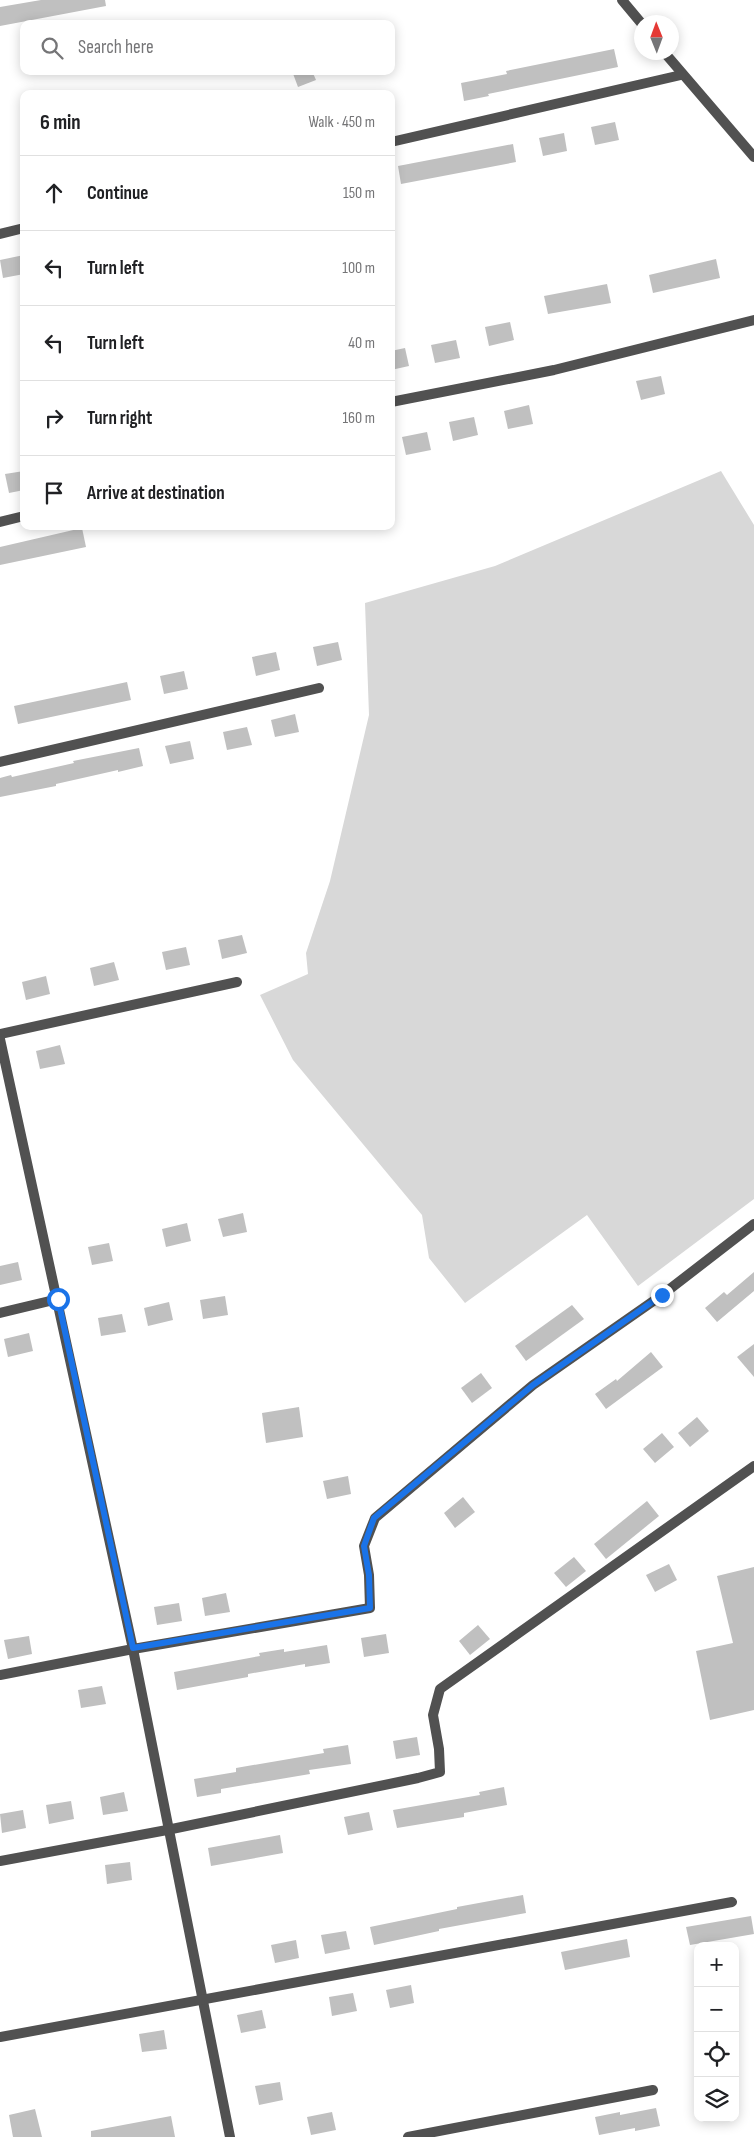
<!DOCTYPE html>
<html lang="en">
<head>
<meta charset="utf-8">
<style>
  :root { --surface:#fff; --page:#f6f6f6; --text:#202124; --muted:#757577; --line:#e0e0e0 }
  body { margin:0; font-family:"Sofia Sans Condensed",sans-serif; background:var(--page); color:var(--text) }
  .controls { position:absolute; right:15px; bottom:15px; display:grid; overflow:hidden; border-radius:10px; box-shadow:0 2px 12px #0003 }
  .controls button { width:45px; height:45px; display:grid; place-items:center; padding:0; border:0; border-bottom:1px solid var(--line); background:var(--surface); color:var(--text); font:25px sans-serif }
  .compass { position:absolute; left:634px; top:15px; width:45px; height:45px; border-radius:50%; background:var(--surface); box-shadow:0 2px 12px #0003; rotate:359deg }
  .stop { position:absolute; width:15px; height:15px; margin:-11px; border:4px solid #1a73e8; border-radius:50%; background:#fff }
  .stop.end { background:#1a73e8; border-color:#fff; box-shadow:0 1px 5px #0008 }
  .list { margin:0; padding:0; list-style:none }
  h2 { display:flex; justify-content:space-between; align-items:center; height:65px; margin:0; padding:0 20px; font-size:21px }
  h2 small { font-size:16px; font-weight:400; color:var(--muted) }
  .list li { display:grid; grid-template-columns:32px 1fr auto; gap:15px; align-items:center; box-sizing:border-box; height:75px; padding:0 20px; border-top:1px solid var(--line) }
  .list b { display:block; font-size:19px; white-space:nowrap }
  .list em { font-size:16px; font-style:normal; color:var(--muted) }
  .icon { flex:none; width:28px; height:28px; fill:none; stroke:currentColor; stroke-width:2; stroke-linecap:round; stroke-linejoin:round }
  .map { position:relative; flex:none; width:754px; height:2137px; overflow:hidden }
  .search { position:absolute; background:var(--surface); box-shadow:0 2px 12px #0003; left:20px; top:20px; width:375px; height:55px; display:flex; align-items:center; gap:12px; box-sizing:border-box; padding:0 18px; border-radius:10px; color:var(--muted); font-size:19px }
  .panel { position:absolute; background:var(--surface); box-shadow:0 2px 12px #0003; left:20px; top:90px; width:375px; height:440px; border-radius:10px }
  .map>svg:first-child { display:block }
  .green { fill:#d8d8d8 }
  .building { fill:#c0c0c0 }
  .lines { fill:none; stroke-linecap:round; stroke-linejoin:round }
  .street { stroke:#515151; stroke-width:10 }
  .route { stroke:#1a73e8; stroke-width:6 }
</style>
</head>
<body>
<div class="map">
<svg width="754" height="2137" viewBox="0 0 754 2137">
  <rect width="100%" height="100%" fill="#fff"/>
  <path class="green" d="M721 471 754 525V1199L638 1286 587 1215 465 1303 429 1258 422 1215 293 1060 260 995 308 974 306 953 330 881 369 715 365 603 495 566Z"/>
  <g class="building">
    <path d="M41 0H105L106 6 0 26V7Z"/>
    <path d="M614 49 618 67 488 94 489 96 464 101 461 83 507 74 506 71Z"/>
    <path d="M292 71H312L316 80 298 87Z"/>
    <path d="M615 122 619 140 595 145 591 127Z"/>
    <path d="M564 133 567 151 543 156 539 138Z"/>
    <path d="M513 144 516 162 401 184 398 166Z"/>
    <path d="M24 255V274L3 278 0 260Z"/>
    <path d="M716 259 720 278 653 293 649 275Z"/>
    <path d="M607 284 611 303 548 314 544 296Z"/>
    <path d="M510 322 514 340 489 346 485 327Z"/>
    <path d="M456 340 460 358 435 363 431 345Z"/>
    <path d="M405 348 409 366 391 370V351Z"/>
    <path d="M661 376 665 394 641 400 636 381Z"/>
    <path d="M529 405 533 424 508 429 504 411Z"/>
    <path d="M474 417 478 435 453 441 449 422Z"/>
    <path d="M427 432 431 450 406 455 402 437Z"/>
    <path d="M24 471V490L9 493 5 474Z"/>
    <path d="M82 528 86 547 0 565V547Z"/>
    <path d="M338 642 342 660 317 666 313 647Z"/>
    <path d="M276 652 280 670 256 676 252 657Z"/>
    <path d="M184 671 188 689 164 694 160 676Z"/>
    <path d="M127 682 131 700 18 724 14 706Z"/>
    <path d="M295 714 299 732 275 737 271 720Z"/>
    <path d="M247 727 252 745 227 750 223 732Z"/>
    <path d="M190 741 194 759 170 764 165 746Z"/>
    <path d="M139 748 143 766 118 772V770L56 784V786L0 797V778L11 775 12 777 74 763 73 761Z"/>
    <path d="M242 935 247 953 222 959 218 940Z"/>
    <path d="M186 947 190 965 166 970 162 952Z"/>
    <path d="M114 962 119 980 94 986 90 968Z"/>
    <path d="M46 976 50 994 26 1000 22 982Z"/>
    <path d="M60 1045 65 1064 40 1069 36 1051Z"/>
    <path d="M243 1213 247 1232 223 1237 218 1219Z"/>
    <path d="M187 1223 191 1241 166 1247 162 1229Z"/>
    <path d="M109 1243 113 1261 92 1265 88 1247Z"/>
    <path d="M18 1262 22 1280 0 1285V1266Z"/>
    <path d="M754 1272V1291L717 1322 705 1308 724 1292 727 1295Z"/>
    <path d="M225 1296 228 1315 203 1319 200 1300Z"/>
    <path d="M169 1302 173 1320 148 1326 144 1308Z"/>
    <path d="M572 1305 584 1319 526 1361 515 1346Z"/>
    <path d="M122 1314 126 1332 101 1336 98 1318Z"/>
    <path d="M29 1333 33 1351 8 1357 4 1339Z"/>
    <path d="M754 1344V1377L737 1357Z"/>
    <path d="M651 1352 663 1367 606 1409 595 1394 616 1379 617 1381Z"/>
    <path d="M481 1373 492 1388 472 1403 461 1388Z"/>
    <path d="M299 1407 303 1437 266 1443 262 1413Z"/>
    <path d="M697 1417 709 1431 690 1447 678 1433Z"/>
    <path d="M662 1433 674 1447 655 1463 643 1449Z"/>
    <path d="M348 1476 351 1494 327 1499 323 1481Z"/>
    <path d="M463 1497 475 1512 455 1528 444 1513Z"/>
    <path d="M647 1501 659 1516 606 1559 594 1544Z"/>
    <path d="M574 1557 586 1571 566 1587 554 1573Z"/>
    <path d="M669 1564 677 1580 655 1592 646 1575Z"/>
    <path d="M754 1567V1710L710 1720 696 1651 733 1643 717 1576Z"/>
    <path d="M226 1593 230 1612 205 1616 202 1598Z"/>
    <path d="M179 1603 182 1621 157 1625 154 1607Z"/>
    <path d="M478 1625 490 1639 470 1655 459 1641Z"/>
    <path d="M386 1634 389 1653 364 1657 361 1638Z"/>
    <path d="M29 1636 32 1654 8 1659 4 1640Z"/>
    <path d="M327 1645 330 1663 305 1667V1664L248 1674V1677L177 1690 174 1672 260 1656 259 1653 284 1649V1652Z"/>
    <path d="M102 1686 106 1704 81 1708 78 1690Z"/>
    <path d="M417 1737 420 1755 396 1759 393 1741Z"/>
    <path d="M348 1745 351 1764 309 1770 310 1774 221 1789V1793L197 1797 194 1779 236 1772V1768L324 1753 323 1749Z"/>
    <path d="M504 1787 507 1805 464 1813V1817L397 1828 393 1810 480 1795 479 1792Z"/>
    <path d="M124 1792 128 1811 103 1815 100 1797Z"/>
    <path d="M71 1801 74 1819 49 1824 46 1805Z"/>
    <path d="M23 1810 26 1828 2 1833 0 1814Z"/>
    <path d="M369 1812 373 1830 348 1835 344 1817Z"/>
    <path d="M280 1835 283 1853 211 1866 208 1848Z"/>
    <path d="M130 1862 132 1880 107 1884 105 1865Z"/>
    <path d="M523 1895 526 1913 439 1929V1931L374 1945 370 1927 457 1909V1907Z"/>
    <path d="M751 1916 754 1934 690 1945 686 1927Z"/>
    <path d="M346 1931 350 1949 325 1954 321 1935Z"/>
    <path d="M627 1939 630 1957 565 1970 561 1952Z"/>
    <path d="M296 1940 299 1958 275 1963 271 1945Z"/>
    <path d="M411 1985 414 2003 390 2008 386 1990Z"/>
    <path d="M353 1993 357 2011 332 2016 329 1997Z"/>
    <path d="M262 2010 266 2028 241 2033 237 2015Z"/>
    <path d="M164 2030 167 2049 142 2052 139 2034Z"/>
    <path d="M280 2082 283 2100 259 2105 255 2086Z"/>
    <path d="M656 2108 660 2126 635 2131V2128L599 2135 595 2117 620 2112V2115Z"/>
    <path d="M35 2109 42 2137H13L9 2115Z"/>
    <path d="M332 2112 336 2130 311 2135 307 2117Z"/>
    <path d="M171 2116 175 2137H91V2131Z"/>
  </g>
  <g class="lines">
    <g class="street">
      <path d="M622 0 642 24"/>
      <path d="M664 52 754 157"/>
      <path d="M391 142 681 75"/>
      <path d="M0 234 24 228"/>
      <path d="M391 402 554 370 754 320"/>
      <path d="M0 522 24 516"/>
      <path d="M0 762 319 688"/>
      <path d="M0 1034 237 982"/>
      <path d="M0 1039 133 1649 230 2137"/>
      <path d="M0 1313 58 1299"/>
      <path d="M0 1675 133 1649 370 1608 369 1575 364 1546 375 1518 533 1385 662 1295 754 1224"/>
      <path d="M0 1861 167 1830 418 1778 440 1772 439 1749 433 1715 440 1689 754 1466"/>
      <path d="M0 2037 732 1902"/>
      <path d="M408 2137 653 2090"/>
    </g>
  </g>
  <g class="lines">
    <path class="route" d="M58 1299 133 1648 370 1608 369 1575 364 1546 374 1518 533 1385 662 1295"/>
  </g>
</svg>
<div class="controls">
<button>+</button>
<button>−</button>
<button><svg class="icon" aria-label="locate" viewBox="0 0 24 24"><circle cx="12" cy="12" r="6"/><path d="M12 2v4M12 18v4M2 12h4M18 12h4"/></svg></button>
<button><svg class="icon" aria-label="layers" viewBox="0 0 24 24"><path d="M12 4l9 5-9 5-9-5zM3 14l9 5 9-5"/></svg></button>
</div>
<svg class="compass" viewBox="-18 -18 36 36"><path d="M0-13l5 13h-10z" fill="#e53935"/><path d="M0 13l5-13h-10z" fill="#757577"/></svg>
<div class="stop" style="left:58px;top:1299px"></div>
<div class="stop end" style="left:662px;top:1295px"></div>
<div class="search"><svg class="icon" aria-label="search" viewBox="0 0 24 24"><circle cx="10" cy="10" r="6"/><path d="M15 15l6 6"/></svg>Search here</div>
<section class="panel">
<h2>6 min<small>Walk · 450 m</small></h2>
<ul class="list">
<li><svg class="icon" aria-label="ahead" viewBox="0 0 24 24"><path d="M12 20V5M6 11l6-6 6 6"/></svg><div><b>Continue</b></div><em>150 m</em></li>
<li><svg class="icon" aria-label="left" viewBox="0 0 24 24"><path d="M17 20v-9H6M10 6l-5 5 5 5"/></svg><div><b>Turn left</b></div><em>100 m</em></li>
<li><svg class="icon" aria-label="left" viewBox="0 0 24 24"><path d="M17 20v-9H6M10 6l-5 5 5 5"/></svg><div><b>Turn left</b></div><em>40 m</em></li>
<li><svg class="icon" aria-label="right" viewBox="0 0 24 24"><path d="M7 20v-9h11M14 6l5 5-5 5"/></svg><div><b>Turn right</b></div><em>160 m</em></li>
<li><svg class="icon" aria-label="arrive" viewBox="0 0 24 24"><path d="M6 21V4h12l-3 4 3 4H6"/></svg><div><b>Arrive at destination</b></div></li>
</ul>
</section>
</div>
</body>
</html>
